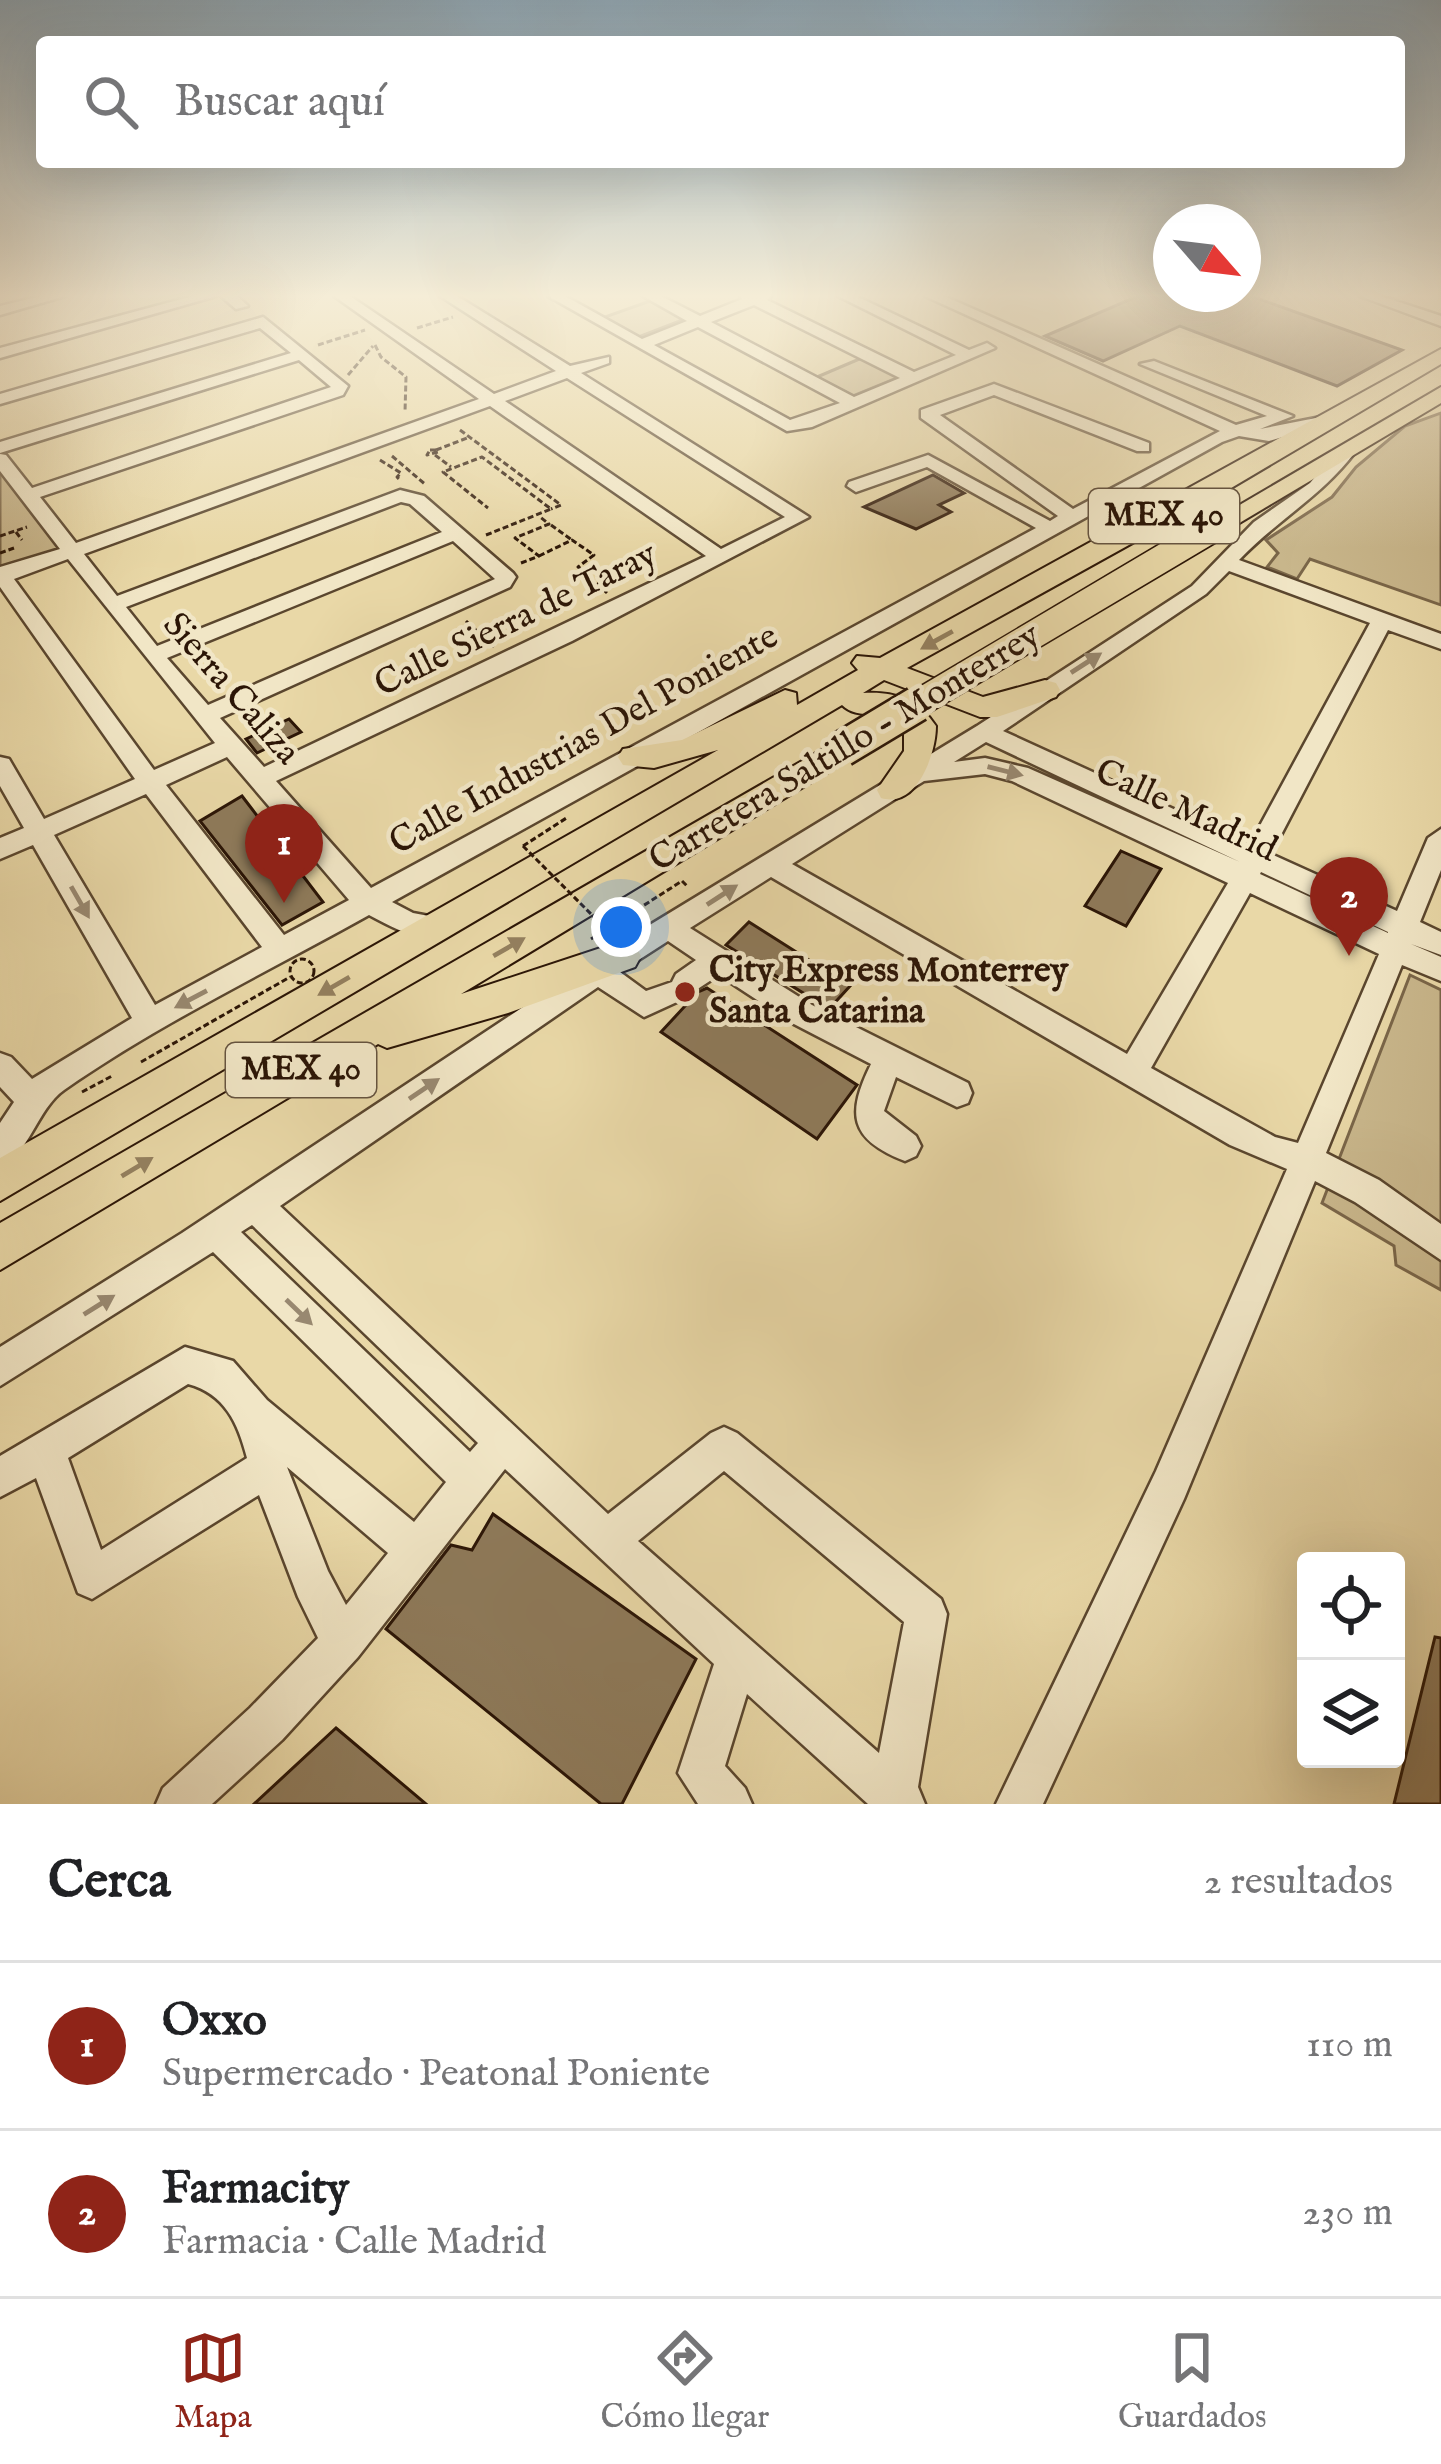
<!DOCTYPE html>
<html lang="es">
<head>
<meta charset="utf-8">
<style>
  :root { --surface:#fff; --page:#f6f6f6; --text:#202124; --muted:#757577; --line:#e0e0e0; --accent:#8f2418 }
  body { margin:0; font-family:"IM FELL English",serif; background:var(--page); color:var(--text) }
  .controls { position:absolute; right:36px; bottom:36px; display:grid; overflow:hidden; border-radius:12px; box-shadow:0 12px 48px #0002 }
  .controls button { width:108px; height:108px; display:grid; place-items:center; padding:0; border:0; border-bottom:3px solid var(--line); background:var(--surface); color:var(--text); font:60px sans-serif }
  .compass { position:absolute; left:1153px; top:204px; width:108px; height:108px; border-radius:50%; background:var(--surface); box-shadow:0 12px 48px #0002; rotate:118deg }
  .you { position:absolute; left:621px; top:927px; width:42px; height:42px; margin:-30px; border:9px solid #fff; border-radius:50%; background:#1a73e8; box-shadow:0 0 0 18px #1a73e833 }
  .badge { display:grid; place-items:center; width:78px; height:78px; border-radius:50%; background:var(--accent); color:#fff; font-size:39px; font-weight:700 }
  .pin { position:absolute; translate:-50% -99px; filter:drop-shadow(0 3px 6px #0008) }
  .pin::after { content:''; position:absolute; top:63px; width:42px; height:36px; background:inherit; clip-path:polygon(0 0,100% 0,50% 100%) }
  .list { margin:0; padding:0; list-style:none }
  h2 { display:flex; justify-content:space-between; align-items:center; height:156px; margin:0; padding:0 48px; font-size:51px }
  h2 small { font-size:39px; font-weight:400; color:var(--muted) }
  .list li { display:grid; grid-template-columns:78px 1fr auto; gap:36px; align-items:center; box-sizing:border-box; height:168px; padding:0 48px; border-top:3px solid var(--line) }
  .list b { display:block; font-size:45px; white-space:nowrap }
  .list p { margin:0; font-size:39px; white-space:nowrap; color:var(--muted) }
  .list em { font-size:39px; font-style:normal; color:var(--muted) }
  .icon { flex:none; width:66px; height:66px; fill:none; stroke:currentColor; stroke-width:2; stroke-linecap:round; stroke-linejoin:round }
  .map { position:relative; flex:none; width:1441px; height:1804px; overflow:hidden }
  .search { position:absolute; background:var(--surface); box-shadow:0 12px 48px #0002; left:36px; right:36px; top:36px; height:132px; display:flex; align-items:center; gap:30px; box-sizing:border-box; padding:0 42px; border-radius:12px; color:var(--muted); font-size:45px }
  .sheet { height:492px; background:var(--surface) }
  nav { display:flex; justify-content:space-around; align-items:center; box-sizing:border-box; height:168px; border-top:3px solid var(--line); background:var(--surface); font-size:33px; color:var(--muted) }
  nav a { display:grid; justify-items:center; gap:6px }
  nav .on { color:var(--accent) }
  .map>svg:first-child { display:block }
  .green { fill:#c9b78c; stroke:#7a6649; stroke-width:3 }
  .building { fill:#8e7a5a; stroke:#2b1506; stroke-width:3 }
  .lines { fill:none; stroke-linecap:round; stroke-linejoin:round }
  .minor-casing { stroke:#5a462e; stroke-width:5 }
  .major-casing { stroke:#2b1506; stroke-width:4 }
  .path { stroke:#2b1506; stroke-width:3; stroke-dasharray:6 3; stroke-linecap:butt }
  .minor { fill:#f1e6c6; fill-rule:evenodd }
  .major { fill:#e9d8a7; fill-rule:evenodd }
  .major-bridge-far1-casing { stroke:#2b1506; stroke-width:30; stroke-linecap:butt }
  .major-bridge-casing { stroke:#2b1506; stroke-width:39; stroke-linecap:butt }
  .path-bridge { stroke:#2b1506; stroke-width:3; stroke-dasharray:6 3; stroke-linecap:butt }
  .major-bridge-far1 { stroke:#e9d8a7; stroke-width:27 }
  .major-bridge { stroke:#e9d8a7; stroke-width:34 }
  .oneway { fill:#94805f }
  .oneway2 { fill:#988870 }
  .poi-dot { fill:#8f2418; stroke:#f1e6c6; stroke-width:4.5 }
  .labels { text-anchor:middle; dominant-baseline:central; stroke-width:9; stroke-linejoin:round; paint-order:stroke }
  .shield { fill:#f1e6c6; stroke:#665440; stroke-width:3 }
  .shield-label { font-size:33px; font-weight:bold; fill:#2b1506 }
  .street-label { font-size:36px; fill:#2b1506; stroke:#f1e6c6 }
  .poi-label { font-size:36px; font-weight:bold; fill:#2b1506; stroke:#f1e6c6; text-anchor:start }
</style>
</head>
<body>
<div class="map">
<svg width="1441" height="1804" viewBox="0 0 1441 1804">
  <rect width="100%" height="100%" fill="#e9d8a7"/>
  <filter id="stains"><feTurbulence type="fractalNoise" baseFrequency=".00167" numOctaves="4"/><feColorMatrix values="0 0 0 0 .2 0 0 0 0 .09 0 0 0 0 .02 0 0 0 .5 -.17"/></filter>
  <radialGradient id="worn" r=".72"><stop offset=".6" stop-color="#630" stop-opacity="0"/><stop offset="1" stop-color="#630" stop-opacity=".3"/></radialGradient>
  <g class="green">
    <path d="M650 301 685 319 636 338 602 318Z"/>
    <path d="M864 357 902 376 853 396 817 377Z"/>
    <path d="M1441 413V605L1310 559 1297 579 1267 567 1278 553 1266 540 1332 497 1356 467 1405 426Z"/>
    <path d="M0 455 77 552 0 575Z"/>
    <path d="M1410 975 1441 990V1290L1396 1265 1394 1246 1322 1203Z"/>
  </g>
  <g class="building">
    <path d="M1138 296H1251L1402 350 1337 386 1180 326 1103 361 1045 336Z"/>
    <path d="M933 475 964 493 939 505 951 512 916 529 864 507Z"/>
    <path d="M289 719 301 732 257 753 246 739Z"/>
    <path d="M242 796 323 902 282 925 200 821Z"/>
    <path d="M1121 851 1161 869 1126 926 1085 906Z"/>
    <path d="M749 922 850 986 829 1009 726 945Z"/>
    <path d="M707 988 857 1085 817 1139 661 1032 686 1005V997Z"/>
    <path d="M493 1514 696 1659 622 1804H601L386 1629 451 1545 472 1550Z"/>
    <path d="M1435 1637 1441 1638V1804H1394Z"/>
    <path d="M336 1728 426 1804H254Z"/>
  </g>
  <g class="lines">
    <defs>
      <g id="minor">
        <path d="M41 296H65L0 315V306Z"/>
        <path d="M193 296H216L0 358V348Z"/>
        <path d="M221 296H237L248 306 236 309Z"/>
        <path d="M334 296H350L494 394 556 371 440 296H457L570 366 609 357V363L581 373 809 517 572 641 276 781 371 888 1036 528 927 467 856 492 847 486 849 482 928 455 1050 521 1058 516 921 418V410L994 384 1149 443V451H1137L994 395 940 415 1073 509 1220 431 925 296H944L1236 425 1267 416 1140 364 1154 361 1293 416 1260 429 1331 415 1340 420 1269 441 1239 436 1222 442 392 902 413 913 445 919 449 927 445 935C418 943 392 927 369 915 267 972 160 1023 64 1090 37 1109 29 1155 0 1166V1123L14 1102 0 1087V1053L11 1057 32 1079 132 1018 33 845 0 859V838L24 828 0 786V757L9 759 44 819 135 779 0 587V567L60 549 0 471V454L6 455 32 488 331 387 299 360 0 453V442L291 353 260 328 0 404V394L263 317 348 386 343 395 40 497 76 543 479 399ZM567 378 785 517 721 549 505 401ZM490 406 706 556 264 767 220 718 510 587 516 577 513 573 424 496 400 490 117 596 84 554ZM401 502 410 504 442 532 157 646 126 607ZM453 541 495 579 208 705 167 658ZM68 559 215 743 154 770 14 579ZM227 757 349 900 284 935 166 785ZM146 794 262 947 155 1005 54 835Z"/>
        <path d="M548 296H565L642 339 687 321 643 296H661L700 316 742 299 740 296H771L767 300 914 372 956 355 838 296H856L969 350 987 343 995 348 812 427 787 431ZM754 305 900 378 854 397 711 322ZM698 327 840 403 790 420 654 345Z"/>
        <path d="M1360 296H1381L1441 316V326Z"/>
        <path d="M1341 447 1356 451C1321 497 1278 519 1239 560L1441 634V649L1388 630 1271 854 1397 911 1428 838 1441 829V870L1420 922 1441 932V955L1411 944 1441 957V981L1402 965 1326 1153 1379 1180 1441 1224V1260L1355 1202 1315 1181 1184 1499 1043 1804H996L1156 1471 1287 1169 1230 1145 771 877 690 928 812 1005 968 1083 972 1093 968 1103 957 1107 896 1077 884 1111 916 1136 921 1146 916 1156 905 1161C848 1139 847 1113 871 1064L792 1023 719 975 696 990 683 993 679 1001 644 1017 598 987 280 1206 608 1514 711 1433 724 1427 737 1433 941 1599 947 1614 918 1787 925 1804H868L747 1694 725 1766 745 1788 752 1804H698L678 1773 714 1664 505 1469 358 1657 282 1740 212 1804H156L163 1788 250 1708 318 1638 298 1597 259 1495 92 1599 78 1593 36 1478 0 1497V1456L185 1347 233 1361 267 1400 414 1522 446 1482 213 1252 0 1386V1347L182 1233 612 948 977 726 1192 586 1254 522 1310 483ZM1229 571 1370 623 1250 844 1003 731 1206 594ZM986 742 1240 862 1028 768 985 758 954 762ZM985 774 1012 781 1228 883 1127 1054 792 864 924 781ZM1261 872 1388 932V933L1260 874ZM1250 893 1379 954 1298 1143 1275 1137 1151 1068ZM668 941 696 960 676 974 672 982 646 991 620 972ZM252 1225 478 1443 470 1452 241 1232ZM188 1384C225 1394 238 1423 247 1458L101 1550 68 1458ZM287 1467 388 1553 346 1605 328 1571ZM724 1471 904 1622 879 1753 638 1541Z"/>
      </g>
      <g id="major">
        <path d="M1441 349V364L1221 494 907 668 983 697 1045 680 1056 683 1060 690 1056 697 997 717H980L884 680 863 693C894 691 918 699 936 726 936 754 917 809 881 798L877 790 904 751V727C885 706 859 722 842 705L0 1201V1158L718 750 654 768 623 765 618 757 623 749 682 740 785 690 796 693 797 705 858 670 852 663 857 656 880 658Z"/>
        <path d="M1441 387V403L1236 525H1218L1214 520Z"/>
        <path d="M842 738 853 741 858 749 853 757 461 994 622 941 635 945 641 956 635 967 508 1013 387 1048 378 1044 0 1270V1223Z"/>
      </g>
    </defs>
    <use href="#minor" class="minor-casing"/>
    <use href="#major" class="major-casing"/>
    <g class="path">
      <path d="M417 328 453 317"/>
      <path d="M318 345 365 330"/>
      <path d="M375 345 381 357 406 377 405 412"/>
      <path d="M348 375 373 346"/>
      <path d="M460 430 561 505 551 509"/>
      <path d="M430 450H436L438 452 427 455Z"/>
      <path d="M436 450 467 438"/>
      <path d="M435 455 451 467"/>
      <path d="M392 456 426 485"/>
      <path d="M380 460 401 473 397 477 401 481"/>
      <path d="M551 525 572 540"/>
      <path d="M16 532 22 540"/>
      <path d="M486 535 551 509 482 457 443 472 488 508"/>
      <path d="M0 536 27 527"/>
      <path d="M0 553 14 548"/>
      <path d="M539 556 572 540 594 555 578 567 607 593"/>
      <path d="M521 563 539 556 515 538 549 524 539 516"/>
      <path d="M466 621 494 647"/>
      <path d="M523 846 568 817"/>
      <path d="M591 939 682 881 688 887"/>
      <circle cx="302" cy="971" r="12"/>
      <path d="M141 1062 290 977"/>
      <path d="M82 1092 112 1076"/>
    </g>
    <use href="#minor" class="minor"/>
    <use href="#major" class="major"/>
    <defs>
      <path id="major-bridge-far1" d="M912 707 1227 520"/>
      <path id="major-bridge" d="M842 749 917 704"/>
    </defs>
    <use href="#major-bridge-far1" class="major-bridge-far1-casing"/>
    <use href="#major-bridge" class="major-bridge-casing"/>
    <path class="path-bridge" d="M523 846 600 923"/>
    <use href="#major-bridge-far1" class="major-bridge-far1"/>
    <use href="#major-bridge" class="major-bridge"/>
  </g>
  <defs><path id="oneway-solid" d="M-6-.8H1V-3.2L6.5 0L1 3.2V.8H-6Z" transform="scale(3)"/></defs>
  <g class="oneway">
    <use href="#oneway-solid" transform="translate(937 640) rotate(151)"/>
    <use href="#oneway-solid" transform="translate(509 947) rotate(-30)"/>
    <use href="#oneway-solid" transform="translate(334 986) rotate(150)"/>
    <use href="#oneway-solid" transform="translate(137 1167) rotate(-31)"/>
  </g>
  <g class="oneway2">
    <use href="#oneway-solid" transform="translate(1086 663) rotate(-33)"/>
    <use href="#oneway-solid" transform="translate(1005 771) rotate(14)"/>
    <use href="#oneway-solid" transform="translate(722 895) rotate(-33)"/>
    <use href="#oneway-solid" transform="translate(80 902) rotate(60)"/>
    <use href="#oneway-solid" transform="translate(191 999) rotate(152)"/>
    <use href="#oneway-solid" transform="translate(424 1089) rotate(-34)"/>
    <use href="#oneway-solid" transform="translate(99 1305) rotate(-32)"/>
    <use href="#oneway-solid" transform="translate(299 1312) rotate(44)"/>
  </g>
  <linearGradient id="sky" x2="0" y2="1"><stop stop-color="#8ea8b8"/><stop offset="0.54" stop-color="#f5edd7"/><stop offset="1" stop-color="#f5edd7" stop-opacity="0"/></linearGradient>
  <rect width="1441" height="548" fill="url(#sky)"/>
  <circle class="poi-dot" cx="685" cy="992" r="12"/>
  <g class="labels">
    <g class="shield">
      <rect x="1089" y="489" width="150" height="54" rx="9"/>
      <rect x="226" y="1043" width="150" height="54" rx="9"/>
    </g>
    <g class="shield-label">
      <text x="1164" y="516">MEX 40</text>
      <text x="301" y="1070">MEX 40</text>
    </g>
    <g class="street-label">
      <text transform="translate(516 620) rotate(-26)">Calle Sierra de Taray</text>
      <text transform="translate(231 689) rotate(49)">Sierra Caliza</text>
      <text transform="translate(584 740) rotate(-29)">Calle Industrias Del Poniente</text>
      <text transform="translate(845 748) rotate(-31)">Carretera Saltillo - Monterrey</text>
      <text transform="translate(1186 811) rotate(25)">Calle Madrid</text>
    </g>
    <g class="poi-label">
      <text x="709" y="971">City Express Monterrey<tspan x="709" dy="41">Santa Catarina</tspan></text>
    </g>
  </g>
  <rect width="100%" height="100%" filter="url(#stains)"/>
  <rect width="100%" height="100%" fill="url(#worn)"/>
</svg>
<div class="controls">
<button><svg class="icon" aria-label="locate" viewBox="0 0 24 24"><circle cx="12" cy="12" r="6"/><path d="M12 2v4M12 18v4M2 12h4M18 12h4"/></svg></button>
<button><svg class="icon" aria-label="layers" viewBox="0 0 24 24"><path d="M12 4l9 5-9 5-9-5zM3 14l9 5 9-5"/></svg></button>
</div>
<svg class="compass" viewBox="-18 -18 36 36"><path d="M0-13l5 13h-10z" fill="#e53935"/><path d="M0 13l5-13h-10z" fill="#757577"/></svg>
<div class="you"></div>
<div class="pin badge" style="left:284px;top:903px">1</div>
<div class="pin badge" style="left:1349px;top:956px">2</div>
<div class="search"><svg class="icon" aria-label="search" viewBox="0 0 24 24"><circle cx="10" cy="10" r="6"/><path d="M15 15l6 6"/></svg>Buscar aquí</div>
</div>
<section class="sheet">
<h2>Cerca<small>2 resultados</small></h2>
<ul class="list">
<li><span class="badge">1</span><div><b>Oxxo</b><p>Supermercado · Peatonal Poniente</p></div><em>110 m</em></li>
<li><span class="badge">2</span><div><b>Farmacity</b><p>Farmacia · Calle Madrid</p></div><em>230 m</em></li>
</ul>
</section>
<nav>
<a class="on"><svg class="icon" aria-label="map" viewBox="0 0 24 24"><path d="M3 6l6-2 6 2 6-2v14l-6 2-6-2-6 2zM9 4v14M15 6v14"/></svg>Mapa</a>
<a><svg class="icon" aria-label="directions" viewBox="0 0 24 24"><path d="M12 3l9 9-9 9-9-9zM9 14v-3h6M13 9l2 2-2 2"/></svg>Cómo llegar</a>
<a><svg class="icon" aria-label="saved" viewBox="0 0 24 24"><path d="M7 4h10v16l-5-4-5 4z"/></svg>Guardados</a>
</nav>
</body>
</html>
